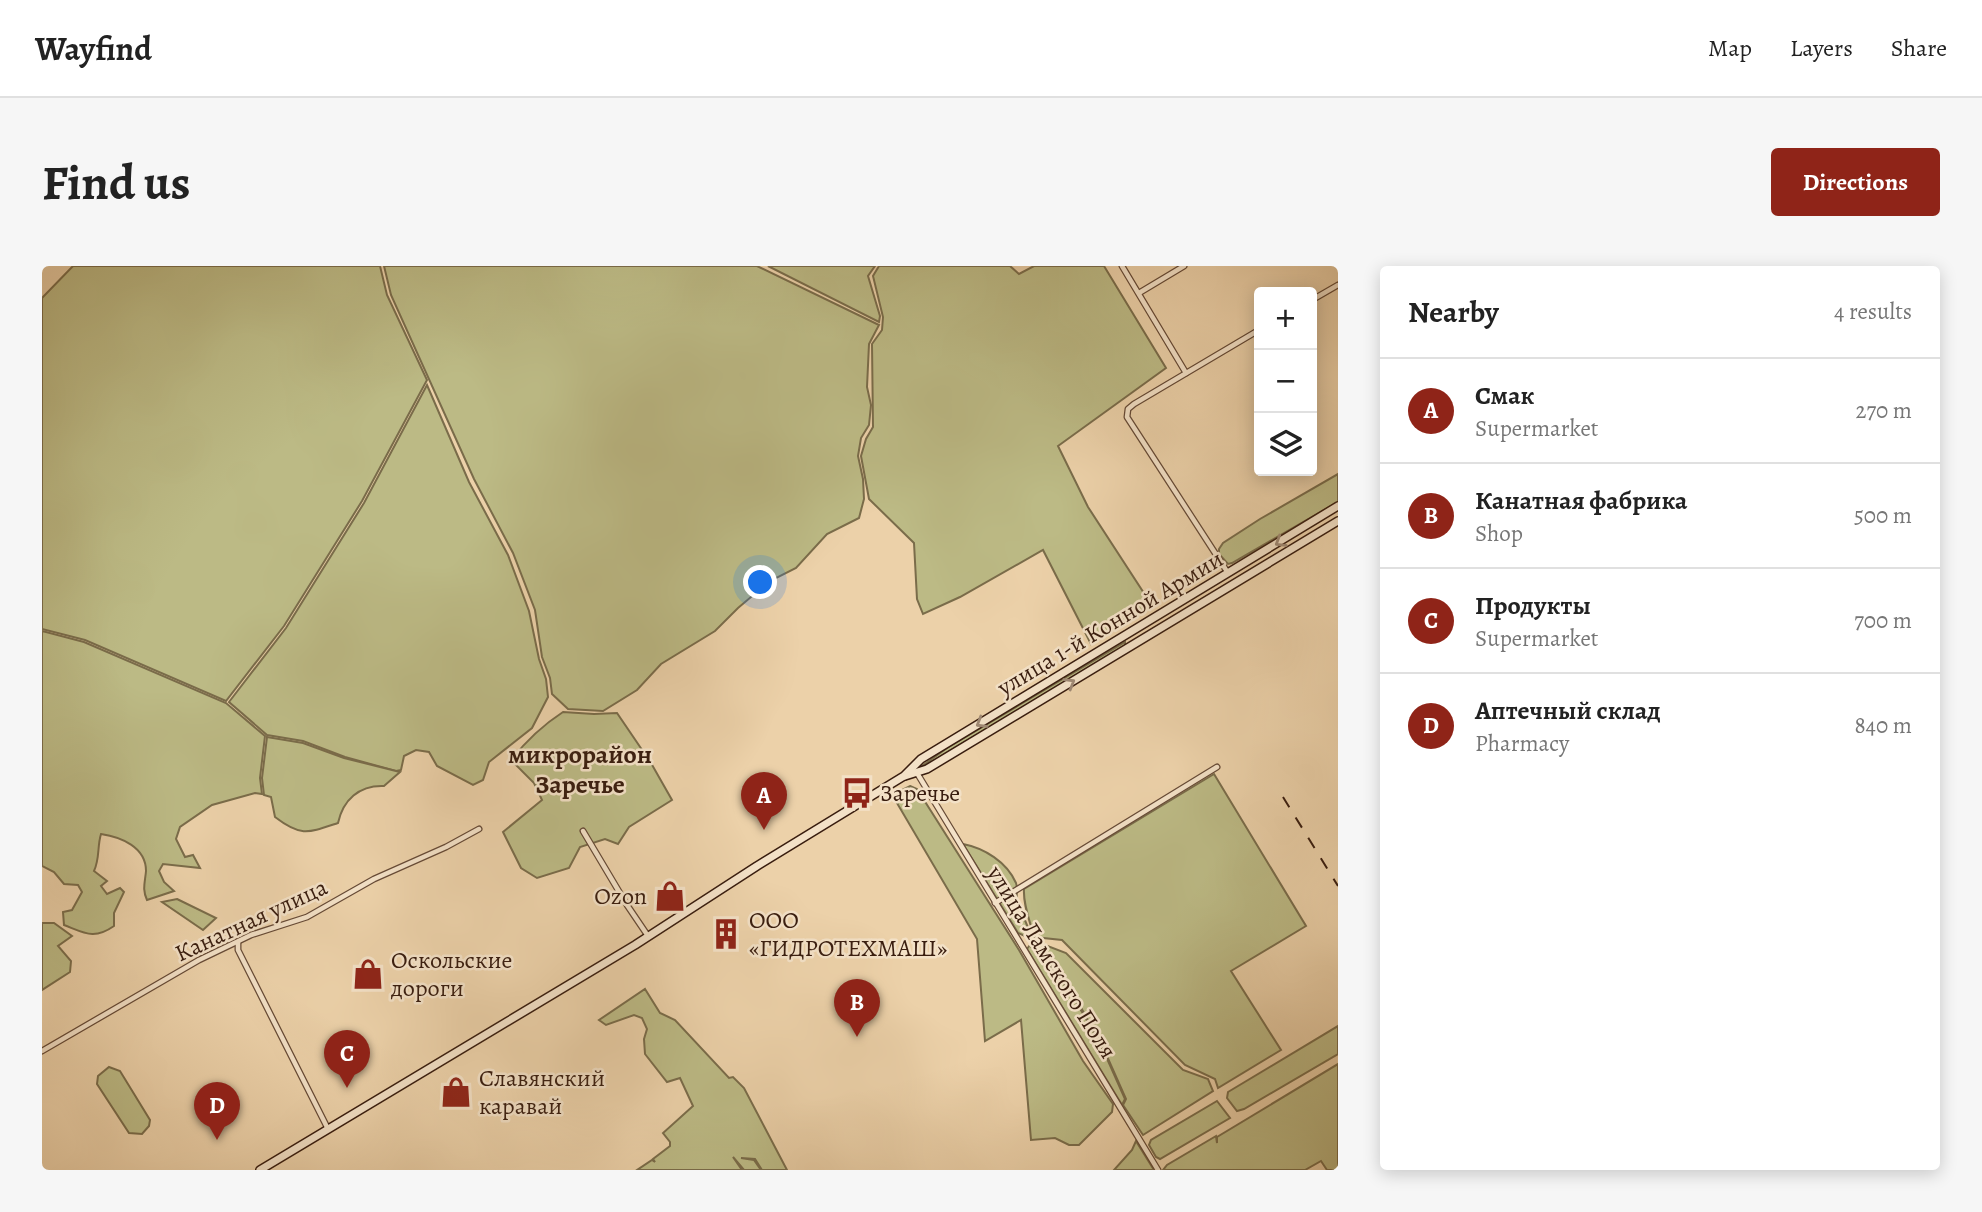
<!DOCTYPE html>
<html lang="en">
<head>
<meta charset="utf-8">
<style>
  :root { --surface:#fff; --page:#f6f6f6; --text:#222; --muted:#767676; --line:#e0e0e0; --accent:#8f2418 }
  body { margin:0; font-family:Alegreya,serif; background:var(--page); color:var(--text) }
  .controls { position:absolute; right:21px; top:21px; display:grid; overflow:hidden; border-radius:7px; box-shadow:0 4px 18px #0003 }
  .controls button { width:63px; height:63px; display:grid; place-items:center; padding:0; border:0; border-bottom:2px solid var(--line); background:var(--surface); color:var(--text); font:35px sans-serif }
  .you { position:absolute; left:719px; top:317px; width:24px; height:24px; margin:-18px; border:5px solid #fff; border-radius:50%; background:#1a73e8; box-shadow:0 0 0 10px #1a73e833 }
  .badge { display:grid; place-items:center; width:46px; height:46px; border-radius:50%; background:var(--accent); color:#fff; font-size:23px; font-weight:700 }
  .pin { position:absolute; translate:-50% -58px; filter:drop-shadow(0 2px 4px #0008) }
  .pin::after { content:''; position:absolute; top:37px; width:24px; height:21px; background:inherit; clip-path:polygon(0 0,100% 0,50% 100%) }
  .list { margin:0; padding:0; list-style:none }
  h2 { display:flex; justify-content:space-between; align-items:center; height:91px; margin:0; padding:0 28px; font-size:30px }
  h2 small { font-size:23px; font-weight:400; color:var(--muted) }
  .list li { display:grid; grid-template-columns:46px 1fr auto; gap:21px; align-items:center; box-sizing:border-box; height:105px; padding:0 28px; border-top:2px solid var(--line) }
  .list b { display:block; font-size:26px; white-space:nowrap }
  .list p { margin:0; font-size:23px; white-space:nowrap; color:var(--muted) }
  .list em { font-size:23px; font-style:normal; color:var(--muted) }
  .icon { flex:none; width:38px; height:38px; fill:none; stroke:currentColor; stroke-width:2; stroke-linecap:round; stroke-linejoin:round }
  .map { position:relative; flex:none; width:1296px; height:904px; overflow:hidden; border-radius:7px }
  header { display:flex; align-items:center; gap:42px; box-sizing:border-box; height:98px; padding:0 35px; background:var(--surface); border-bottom:2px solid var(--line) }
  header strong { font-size:33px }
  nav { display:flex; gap:38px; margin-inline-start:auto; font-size:24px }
  .intro { display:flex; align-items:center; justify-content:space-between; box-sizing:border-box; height:168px; padding:0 42px }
  h1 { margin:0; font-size:49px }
  .button { padding:18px 32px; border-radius:7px; background:var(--accent); color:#fff; font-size:24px; font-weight:700 }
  main { display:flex; gap:42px; padding:0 42px }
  aside { flex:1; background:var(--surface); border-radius:7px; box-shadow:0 4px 18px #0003 }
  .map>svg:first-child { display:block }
  .green { fill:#bcba85; stroke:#7a6c4a; stroke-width:2 }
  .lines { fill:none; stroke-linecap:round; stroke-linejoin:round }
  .minor-casing { stroke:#664a36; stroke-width:7 }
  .secondary-casing { stroke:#391d0f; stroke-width:10 }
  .minor { stroke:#f3e1c7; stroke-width:4.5 }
  .secondary { stroke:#f3e1c7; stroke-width:7 }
  .rail { stroke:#391d0f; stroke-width:2; stroke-dasharray:12 12; stroke-linecap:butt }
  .oneway { stroke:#9f8974 }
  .labels { text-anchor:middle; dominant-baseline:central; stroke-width:5; stroke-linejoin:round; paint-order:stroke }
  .street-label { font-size:24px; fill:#391d0f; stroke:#f3e1c7 }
  .poi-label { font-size:24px; fill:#391d0f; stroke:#f3e1c7; text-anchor:start }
  .neighbourhood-label { font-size:26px; font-weight:bold; fill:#391d0f; stroke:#f3e1c7 }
</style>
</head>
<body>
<header>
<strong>Wayfind</strong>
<nav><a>Map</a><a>Layers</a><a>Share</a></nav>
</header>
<div class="intro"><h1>Find us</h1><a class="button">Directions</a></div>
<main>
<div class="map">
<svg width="1296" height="904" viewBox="0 0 1296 904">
  <rect width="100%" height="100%" fill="#ecd1a9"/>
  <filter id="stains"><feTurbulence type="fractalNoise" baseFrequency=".00286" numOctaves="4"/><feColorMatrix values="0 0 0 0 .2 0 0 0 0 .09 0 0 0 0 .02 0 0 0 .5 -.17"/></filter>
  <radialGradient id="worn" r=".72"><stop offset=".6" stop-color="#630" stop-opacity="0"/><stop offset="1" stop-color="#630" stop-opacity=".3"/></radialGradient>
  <g class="green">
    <path d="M31 0H338L345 29 385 114 320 235 242 360 184 435 43 374 0 363V32Z"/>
    <path d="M342 0H715L837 59 827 78 825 121 829 139 827 159 819 172 816 190 821 213 822 233 817 252 785 268 754 302 728 315 696 342 673 365 619 398 595 424 561 445 526 443 510 428 508 412 500 391 493 344 471 287 432 213 349 29Z"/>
    <path d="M726 0H833L826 10 838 50 837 56Z"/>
    <path d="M837 0H968L977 8 992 0H1062L1124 102 1016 180 1046 241 1109 338 1049 378 1001 284 918 331 881 348 875 333 872 277 827 233 819 190 824 173 831 161 830 78 840 64 841 51 831 10Z"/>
    <path d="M385 119 427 216 466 289 487 345 497 393 504 413 506 431 490 462 447 496 441 514 431 519 395 500 387 486 374 484 362 490 359 504 354 505 303 491 261 475 225 469 187 436 244 362 322 237Z"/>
    <path d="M1296 208V236L1190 297 1186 298 1177 288V283L1181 277 1218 253Z"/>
    <path d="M0 365 42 376 184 437 223 470 218 512 220 528 213 527 170 539 138 561 134 573 143 591 151 589 158 602 121 598 117 605 122 616 132 625 105 634C100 623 103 617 104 605 104 581 79 571 59 568 55 581 58 592 52 605L65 615 59 620 65 628 78 622 82 626 72 647V660C52 674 43 667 22 659L21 646 30 644 40 626 36 619 22 618 12 606 0 600Z"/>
    <path d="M1083 376V380L881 501 880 500 905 482Z"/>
    <path d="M521 446 552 448 575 447 609 497 630 534 587 561 576 578 563 573 538 581 527 602 495 612 479 602 461 566 500 534 492 517 469 494C484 475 501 459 521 446Z"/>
    <path d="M225 471 261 477 302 492 358 506 342 520C317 519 301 534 296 557 266 567 259 571 233 551L229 531 222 529 220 512Z"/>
    <path d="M1172 508 1264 660 1189 705 1239 784 1176 822 1173 813 1143 799 1020 674 992 671C988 655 981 639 982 623Z"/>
    <path d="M868 520 875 523 977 684 1041 795 1071 838 1070 846 1037 879H1027L1013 872 989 874 979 754 943 775 935 673 852 532 854 527Z"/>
    <path d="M921 578C942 582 965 596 974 617 976 622 974 628 975 634 977 644 984 654 987 665L983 670 976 667Z"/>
    <path d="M135 633 174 652 161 664 120 636Z"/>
    <path d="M0 657H12L30 670 16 680 29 695 28 706 0 724Z"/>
    <path d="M989 677 1003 679 1024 687 1141 804 1166 813 1171 825 1101 869 1081 839 1084 833 1060 779 1037 738 1011 700 1000 694Z"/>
    <path d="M988 679 999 695 1010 701 1036 739 1059 779 1083 833 1080 839 985 683Z"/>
    <path d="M603 723 618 747 633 754 687 812 691 811 702 822 745 904H720L713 893 699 892 712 894 719 904H702L691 891 700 904H595L610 894 613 896 611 893 628 880V876L621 867 651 840 638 812 625 816 603 788 602 773 605 763 600 752 592 749 564 759 557 754Z"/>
    <path d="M1296 760V788L1202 843 1195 845 1185 832 1186 826Z"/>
    <path d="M1296 798V904H1285L1279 895 1263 904H1121L1125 899 1174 870 1175 877V871Z"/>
    <path d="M67 801 78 805 108 854 107 860 100 868 87 867 55 818 56 810Z"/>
    <path d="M1175 835 1188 852 1118 893 1114 891 1107 879 1109 874Z"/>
    <path d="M1094 875 1112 904H1072L1090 884Z"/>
  </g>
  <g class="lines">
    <defs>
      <g id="minor">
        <path d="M1080 0 1144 107"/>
        <path d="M1097 27 1142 0"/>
        <path d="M1270 34 1296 19"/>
        <path d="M1186 307 1085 151 1086 143 1092 138 1217 64"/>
        <path d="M875 507 1116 904"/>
        <path d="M541 565 585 639 606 670"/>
        <path d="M953 637 1175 501"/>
        <path d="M196 676V684L286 863"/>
        <path d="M0 785 157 694 209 669 265 651 332 613 404 581 437 563"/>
      </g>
      <g id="secondary">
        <path d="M863 510 885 503 1296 255"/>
        <path d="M218 904 593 679 715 600 862 510 879 493 1296 240"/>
      </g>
    </defs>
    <use href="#minor" class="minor-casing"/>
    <use href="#secondary" class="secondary-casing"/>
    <use href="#minor" class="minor"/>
    <use href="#secondary" class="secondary"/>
    <path class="rail" d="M1241 531 1296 620"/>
  </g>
  <defs><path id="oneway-chevron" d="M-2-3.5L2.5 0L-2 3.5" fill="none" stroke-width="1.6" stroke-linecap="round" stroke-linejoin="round" transform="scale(1.75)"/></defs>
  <g class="oneway">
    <use href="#oneway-chevron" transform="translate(1238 276) rotate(148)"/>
    <use href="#oneway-chevron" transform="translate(1028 417) rotate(-31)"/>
    <use href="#oneway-chevron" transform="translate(939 457) rotate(149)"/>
  </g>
  <defs>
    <symbol id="bus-bare" viewBox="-9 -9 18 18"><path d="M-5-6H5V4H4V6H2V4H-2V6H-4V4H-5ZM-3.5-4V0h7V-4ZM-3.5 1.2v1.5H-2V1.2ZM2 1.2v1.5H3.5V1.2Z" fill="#8f2418" stroke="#f3e1c7" stroke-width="2.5" paint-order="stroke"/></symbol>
    <symbol id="shop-bare" viewBox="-9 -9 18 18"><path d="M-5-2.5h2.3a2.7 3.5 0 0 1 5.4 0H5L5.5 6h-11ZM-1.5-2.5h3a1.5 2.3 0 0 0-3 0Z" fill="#8f2418" stroke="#f3e1c7" stroke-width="2.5" paint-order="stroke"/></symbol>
    <symbol id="building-bare" viewBox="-9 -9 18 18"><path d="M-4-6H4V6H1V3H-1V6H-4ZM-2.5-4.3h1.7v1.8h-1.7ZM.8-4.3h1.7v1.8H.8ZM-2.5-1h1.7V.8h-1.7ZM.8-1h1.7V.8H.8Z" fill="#8f2418" stroke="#f3e1c7" stroke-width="2.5" paint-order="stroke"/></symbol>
  </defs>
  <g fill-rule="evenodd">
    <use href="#bus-bare" x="793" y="505" width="44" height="44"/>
    <use href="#shop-bare" x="606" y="608" width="44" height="44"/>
    <use href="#building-bare" x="662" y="646" width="44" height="44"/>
    <use href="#shop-bare" x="304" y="686" width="44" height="44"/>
    <use href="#shop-bare" x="392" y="804" width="44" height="44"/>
  </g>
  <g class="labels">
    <g class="street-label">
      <text transform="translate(1068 357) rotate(-31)">улица 1-й Конной Армии</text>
      <text transform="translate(209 654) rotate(-25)">Канатная улица</text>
      <text transform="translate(1010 696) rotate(58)">улица Ламского Поля</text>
    </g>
    <g class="poi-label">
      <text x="838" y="527">Заречье</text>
      <text x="605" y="630" text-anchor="end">Ozon</text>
      <text x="707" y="654">ООО<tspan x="707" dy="28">«ГИДРОТЕХМАШ»</tspan></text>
      <text x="349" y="694">Оскольские<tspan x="349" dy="28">дороги</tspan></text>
      <text x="437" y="812">Славянский<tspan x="437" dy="28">каравай</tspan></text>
    </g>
    <g class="neighbourhood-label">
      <text x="538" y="488">микрорайон<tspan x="538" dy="30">Заречье</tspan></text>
    </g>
  </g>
  <rect width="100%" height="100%" filter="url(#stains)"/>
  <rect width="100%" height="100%" fill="url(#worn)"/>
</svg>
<div class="controls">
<button>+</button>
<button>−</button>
<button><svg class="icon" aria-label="layers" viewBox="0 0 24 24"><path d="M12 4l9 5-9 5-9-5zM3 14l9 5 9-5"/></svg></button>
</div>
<div class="you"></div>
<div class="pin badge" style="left:722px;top:564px">A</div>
<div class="pin badge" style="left:815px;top:771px">B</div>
<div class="pin badge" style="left:305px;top:822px">C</div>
<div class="pin badge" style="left:175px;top:874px">D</div>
</div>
<aside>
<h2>Nearby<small>4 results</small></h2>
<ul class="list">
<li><span class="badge">A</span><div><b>Смак</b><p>Supermarket</p></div><em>270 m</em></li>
<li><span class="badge">B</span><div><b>Канатная фабрика</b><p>Shop</p></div><em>500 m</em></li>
<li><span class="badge">C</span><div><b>Продукты</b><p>Supermarket</p></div><em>700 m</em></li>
<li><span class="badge">D</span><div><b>Аптечный склад</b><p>Pharmacy</p></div><em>840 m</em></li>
</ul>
</aside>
</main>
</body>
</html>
